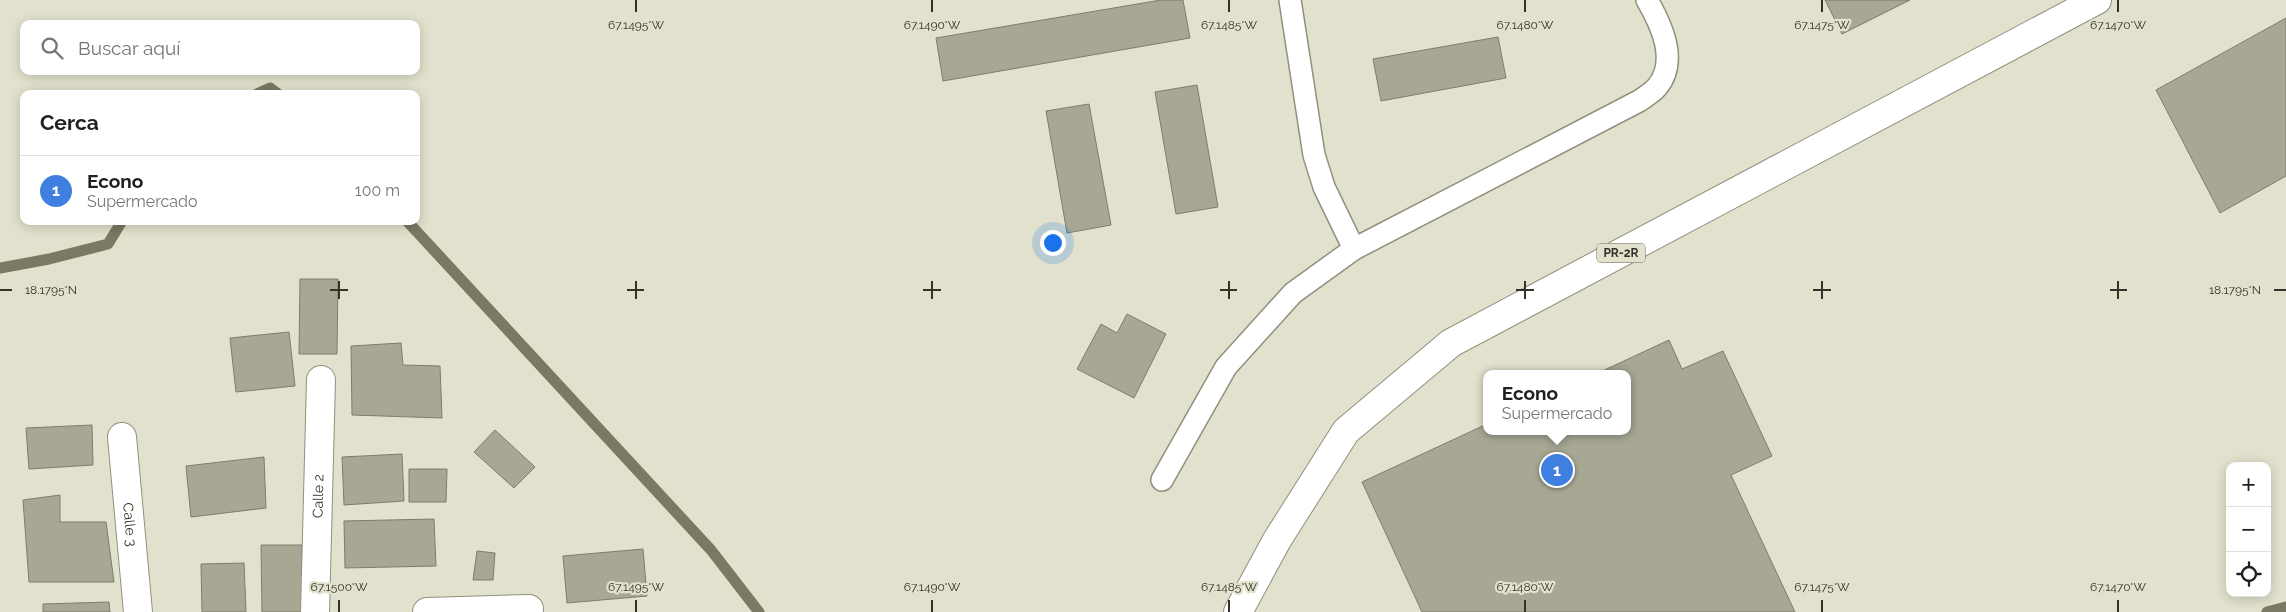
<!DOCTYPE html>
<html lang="es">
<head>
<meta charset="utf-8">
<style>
  :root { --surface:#fff; --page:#f2f2f2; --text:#202124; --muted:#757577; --line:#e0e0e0; --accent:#9845b3 }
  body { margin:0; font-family:Raleway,sans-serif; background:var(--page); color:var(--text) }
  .controls { position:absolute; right:15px; bottom:15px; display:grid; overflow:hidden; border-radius:10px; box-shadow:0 2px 12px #0003 }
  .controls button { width:45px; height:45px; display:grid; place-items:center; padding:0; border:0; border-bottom:1px solid var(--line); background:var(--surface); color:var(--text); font:25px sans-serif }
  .you { position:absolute; left:1052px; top:242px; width:18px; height:18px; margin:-12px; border:4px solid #fff; border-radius:50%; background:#1a73e8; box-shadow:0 0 0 8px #1a73e833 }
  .badge { display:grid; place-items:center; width:32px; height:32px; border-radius:50%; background:var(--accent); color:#fff; font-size:16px; font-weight:700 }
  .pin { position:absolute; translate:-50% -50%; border:2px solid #fff; box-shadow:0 1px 5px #0006 }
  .popup { position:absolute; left:1483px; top:370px; width:148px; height:65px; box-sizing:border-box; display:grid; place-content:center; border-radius:10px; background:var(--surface); filter:drop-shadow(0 1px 4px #0005); font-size:16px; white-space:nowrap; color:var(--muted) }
  .popup b { font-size:19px; color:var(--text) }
  .popup::after { content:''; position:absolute; left:50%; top:100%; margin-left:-10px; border:10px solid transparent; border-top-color:var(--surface) }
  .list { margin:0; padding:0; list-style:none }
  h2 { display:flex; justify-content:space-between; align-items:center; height:65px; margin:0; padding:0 20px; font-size:21px }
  h2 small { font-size:16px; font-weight:400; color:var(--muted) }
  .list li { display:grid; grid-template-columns:32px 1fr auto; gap:15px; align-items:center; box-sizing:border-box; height:70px; padding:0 20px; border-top:1px solid var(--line) }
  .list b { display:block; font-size:19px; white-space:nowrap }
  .list p { margin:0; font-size:16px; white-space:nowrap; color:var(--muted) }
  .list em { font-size:16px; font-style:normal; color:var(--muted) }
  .icon { flex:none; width:28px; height:28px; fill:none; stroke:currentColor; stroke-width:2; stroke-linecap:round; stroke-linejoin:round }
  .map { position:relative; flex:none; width:2286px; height:612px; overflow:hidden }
  .search { position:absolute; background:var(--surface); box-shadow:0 2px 12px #0003; left:20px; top:20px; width:400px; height:55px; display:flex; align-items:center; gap:12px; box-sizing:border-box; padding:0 18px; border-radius:10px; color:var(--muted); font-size:19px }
  .panel { position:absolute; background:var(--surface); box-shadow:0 2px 12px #0003; left:20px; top:90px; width:400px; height:135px; border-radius:10px }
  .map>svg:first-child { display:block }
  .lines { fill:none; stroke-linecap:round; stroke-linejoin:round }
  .stream { stroke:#7a7961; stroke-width:11 }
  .building { fill:#a7a794; stroke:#7d7d6b }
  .service-casing { stroke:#91907e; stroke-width:24 }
  .minor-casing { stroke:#91907e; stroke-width:30 }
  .primary-casing { stroke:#91907e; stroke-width:30 }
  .service { stroke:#fff; stroke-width:21 }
  .minor { stroke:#fff; stroke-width:28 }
  .primary { stroke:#fff; stroke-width:28 }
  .ticks { fill:none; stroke:#32322a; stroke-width:2 }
  .labels { text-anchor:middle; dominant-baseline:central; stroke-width:4.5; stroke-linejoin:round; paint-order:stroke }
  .shield { fill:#e1e1cd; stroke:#66665b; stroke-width:1 }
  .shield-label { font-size:12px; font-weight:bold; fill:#32322a }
  .street-label { font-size:14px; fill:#32322a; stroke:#e1e1cd }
  .ticks-label { font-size:12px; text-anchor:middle; fill:#32322a; stroke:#e1e1cd; stroke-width:4.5; stroke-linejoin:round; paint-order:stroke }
</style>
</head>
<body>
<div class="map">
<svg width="2286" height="612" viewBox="0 0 2286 612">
  <rect width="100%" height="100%" fill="#e1e1cd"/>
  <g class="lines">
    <g class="stream">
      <path d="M257 94 270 88 278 94"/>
      <path d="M407 221 711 550 759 612"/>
      <path d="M0 268 49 259 108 244 122 221"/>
      <path d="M2267 612 2286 607"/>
    </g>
  </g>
  <g class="building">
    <path d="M1161 0H1183L1190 38 943 81 936 38Z"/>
    <path d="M1825 0H1910L1842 34Z"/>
    <path d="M2286 18V176L2220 213 2156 90Z"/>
    <path d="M1498 37 1506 78 1381 101 1373 59Z"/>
    <path d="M1197 85 1218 207 1176 214 1155 92Z"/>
    <path d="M1089 104 1111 225 1067 233 1046 111Z"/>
    <path d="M300 279H338L337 354H299Z"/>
    <path d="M1127 314 1166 334 1134 398 1077 369 1101 324 1117 333Z"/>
    <path d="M289 332 295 386 236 392 230 338Z"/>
    <path d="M1669 340 1682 369 1723 351 1772 456 1731 475 1795 612H1422L1362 482 1487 424V431H1627V374H1596Z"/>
    <path d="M401 343 403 365 440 366 442 418 352 415 351 346Z"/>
    <path d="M92 425 93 465 29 469 26 428Z"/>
    <path d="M495 430 535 467 514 488 474 452Z"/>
    <path d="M402 454 404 501 344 505 342 457Z"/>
    <path d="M264 457 266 508 191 517 186 466Z"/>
    <path d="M409 469H447L446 502H409Z"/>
    <path d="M60 495V522H106L114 582H29L23 500Z"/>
    <path d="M434 519 436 566 345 568 344 521Z"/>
    <path d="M261 545H302L304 612H262Z"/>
    <path d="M643 549 647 596 567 603 563 556Z"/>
    <path d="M477 551 495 553 493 580H473Z"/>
    <path d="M244 563 246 612H202L201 564Z"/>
    <path d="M109 602 110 612H43V604Z"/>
  </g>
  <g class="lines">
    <defs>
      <g id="service">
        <path d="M1290 0 1314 155 1324 187 1354 249"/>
        <path d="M1162 480 1226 367 1293 293 1354 249 1639 101C1645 97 1653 92 1657 87 1679 61 1661 24 1647 0"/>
      </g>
      <g id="minor">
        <path id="s1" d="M122 437 138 612"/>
        <path id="s2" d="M315 612 321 380"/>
        <path d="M427 612 529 609"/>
      </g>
      <path id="primary" d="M1238 612 1277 540 1346 431 1451 343 2097 0"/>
    </defs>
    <use href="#service" class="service-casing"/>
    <use href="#minor" class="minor-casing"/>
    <use href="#primary" class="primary-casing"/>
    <use href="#service" class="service"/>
    <use href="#minor" class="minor"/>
    <use href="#primary" class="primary"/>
  </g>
  <path class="ticks" d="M636 0V12M932 0V12M1229 0V12M1525 0V12M1822 0V12M2118 0V12M339 281V299M636 281V299M932 281V299M1229 281V299M1525 281V299M1822 281V299M2118 281V299M0 290H12M330 290H348M627 290H644M923 290H941M1220 290H1237M1516 290H1534M1813 290H1831M2110 290H2127M2274 290H2286M339 600V612M636 600V612M932 600V612M1229 600V612M1525 600V612M1822 600V612M2118 600V612"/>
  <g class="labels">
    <rect class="shield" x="1597" y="243.5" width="48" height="19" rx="4"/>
    <g class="shield-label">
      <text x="1621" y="253">PR-2R</text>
    </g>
    <g class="street-label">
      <text stroke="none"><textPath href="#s2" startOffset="116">Calle 2</textPath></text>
      <text stroke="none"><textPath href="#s1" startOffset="88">Calle 3</textPath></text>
    </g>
  </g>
  <g class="ticks-label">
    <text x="636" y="29">67.1495°W</text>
    <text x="932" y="29">67.1490°W</text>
    <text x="1229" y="29">67.1485°W</text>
    <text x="1525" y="29">67.1480°W</text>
    <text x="1822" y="29">67.1475°W</text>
    <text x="2118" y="29">67.1470°W</text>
    <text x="51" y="294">18.1795°N</text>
    <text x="2235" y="294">18.1795°N</text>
    <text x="339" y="591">67.1500°W</text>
    <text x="636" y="591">67.1495°W</text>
    <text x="932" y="591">67.1490°W</text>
    <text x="1229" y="591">67.1485°W</text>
    <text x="1525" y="591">67.1480°W</text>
    <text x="1822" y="591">67.1475°W</text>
    <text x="2118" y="591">67.1470°W</text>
  </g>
</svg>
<div class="controls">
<button>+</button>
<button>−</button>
<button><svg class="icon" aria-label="locate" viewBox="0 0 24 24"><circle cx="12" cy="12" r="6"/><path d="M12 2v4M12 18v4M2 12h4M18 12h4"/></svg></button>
</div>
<div class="you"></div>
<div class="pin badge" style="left:1557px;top:470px;background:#3f7fe0">1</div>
<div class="popup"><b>Econo</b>Supermercado</div>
<div class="search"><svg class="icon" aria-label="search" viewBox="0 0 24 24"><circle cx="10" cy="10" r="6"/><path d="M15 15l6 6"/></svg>Buscar aquí</div>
<section class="panel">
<h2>Cerca<small></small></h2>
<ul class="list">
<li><span class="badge" style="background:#3f7fe0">1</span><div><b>Econo</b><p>Supermercado</p></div><em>100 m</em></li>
</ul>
</section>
</div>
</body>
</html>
